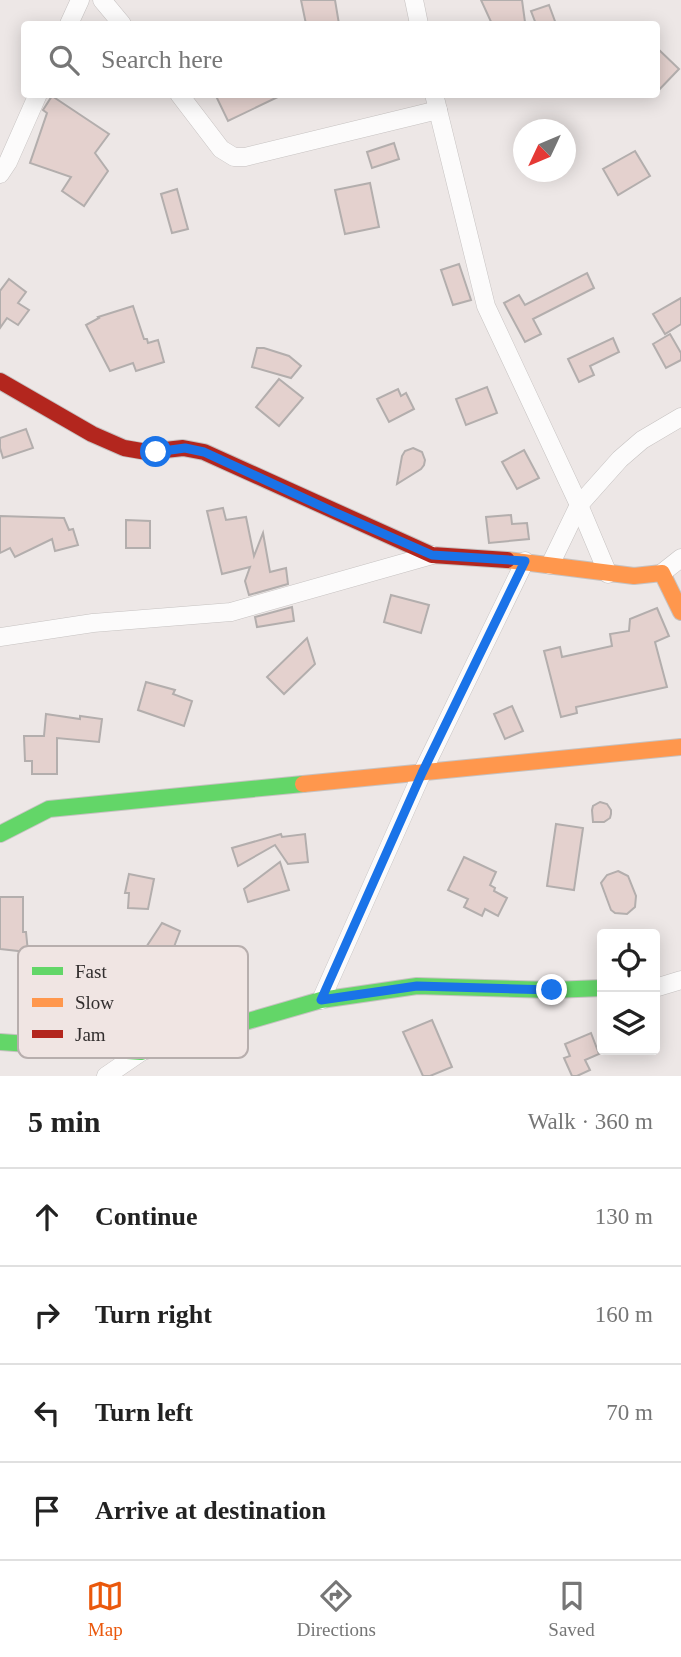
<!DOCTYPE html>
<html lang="en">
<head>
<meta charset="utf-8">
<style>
  :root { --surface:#fff; --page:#f6f6f6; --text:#222; --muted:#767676; --line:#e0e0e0; --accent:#ea580c }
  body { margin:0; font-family:Georgia,serif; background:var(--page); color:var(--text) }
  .controls { position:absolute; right:21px; bottom:21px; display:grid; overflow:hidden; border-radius:7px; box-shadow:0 4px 18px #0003 }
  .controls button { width:63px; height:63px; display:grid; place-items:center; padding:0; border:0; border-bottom:2px solid var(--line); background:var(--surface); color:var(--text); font:35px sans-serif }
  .compass { position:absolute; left:513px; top:119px; width:63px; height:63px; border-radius:50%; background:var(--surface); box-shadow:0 4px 18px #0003; rotate:226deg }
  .stop { position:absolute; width:21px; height:21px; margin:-16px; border:5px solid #1a73e8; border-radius:50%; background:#fff }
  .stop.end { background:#1a73e8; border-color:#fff; box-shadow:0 2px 7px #0008 }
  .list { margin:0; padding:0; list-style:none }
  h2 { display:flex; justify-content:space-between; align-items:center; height:91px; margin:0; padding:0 28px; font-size:30px }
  h2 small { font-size:23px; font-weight:400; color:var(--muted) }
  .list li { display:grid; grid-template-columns:46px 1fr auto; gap:21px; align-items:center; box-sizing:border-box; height:98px; padding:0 28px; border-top:2px solid var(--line) }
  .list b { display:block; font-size:26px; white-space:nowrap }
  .list em { font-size:23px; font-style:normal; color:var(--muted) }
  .icon { flex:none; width:38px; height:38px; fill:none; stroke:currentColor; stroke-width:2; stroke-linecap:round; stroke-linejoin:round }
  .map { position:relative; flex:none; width:681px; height:1076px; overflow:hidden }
  .search { position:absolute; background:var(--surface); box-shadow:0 4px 18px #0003; left:21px; right:21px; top:21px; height:77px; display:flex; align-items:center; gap:18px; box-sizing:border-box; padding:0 24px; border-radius:7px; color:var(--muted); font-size:26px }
  .sheet { height:483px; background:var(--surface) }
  nav { display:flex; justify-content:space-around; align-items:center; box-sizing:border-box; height:98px; border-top:2px solid var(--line); background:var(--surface); font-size:19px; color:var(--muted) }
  nav a { display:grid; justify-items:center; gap:4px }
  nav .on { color:var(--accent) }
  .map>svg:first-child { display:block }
  .building { fill:#e4d1ce; stroke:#b3aead; stroke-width:2 }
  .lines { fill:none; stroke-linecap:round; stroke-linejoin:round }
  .street-casing { stroke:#c6c2c1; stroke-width:19 }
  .fast-casing { stroke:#c6c2c1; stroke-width:18 }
  .slow-casing { stroke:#c6c2c1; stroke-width:18 }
  .jam-casing { stroke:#c6c2c1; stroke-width:18 }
  .street { stroke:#fcfbfb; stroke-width:18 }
  .fast { stroke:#63d668; stroke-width:16 }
  .slow { stroke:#ff974d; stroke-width:16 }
  .jam { stroke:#b3261e; stroke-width:16 }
  .route { stroke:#1a73e8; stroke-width:9 }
  .key { fill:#f0e5e3; stroke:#b7aead; stroke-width:2 }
  .key-label { font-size:19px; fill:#322e2e }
</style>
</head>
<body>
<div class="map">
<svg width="681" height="1076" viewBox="0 0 681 1076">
  <rect width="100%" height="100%" fill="#ede7e6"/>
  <g class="building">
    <path d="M301 0H335L339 24H306Z"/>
    <path d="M481 0H522L525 22 518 24H492Z"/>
    <path d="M549 5 556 24H536L531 11Z"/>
    <path d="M656 47 679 69 656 93Z"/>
    <path d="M215 94H284L228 121Z"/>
    <path d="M52 96 109 134 95 153 108 171 84 206 62 191 71 177 30 163 47 113 43 110Z"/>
    <path d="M394 143 399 159 372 168 367 152Z"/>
    <path d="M635 151 650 176 618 195 603 169Z"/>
    <path d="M370 183 379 227 345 234 335 190Z"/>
    <path d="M177 189 188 229 172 233 161 194Z"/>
    <path d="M459 264 471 300 453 305 441 270Z"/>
    <path d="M587 273 594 288 533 319 541 334 525 342 504 303 519 295 525 305Z"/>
    <path d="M9 279 26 292 18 303 29 310 18 325 7 318 0 328V291Z"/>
    <path d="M681 298V324L665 334 653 314Z"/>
    <path d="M133 306 144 339H147L148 343 158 340 164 362 136 371 133 363 110 371 86 325 99 318 98 317Z"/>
    <path d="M670 334 681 353V360L666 368 653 344Z"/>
    <path d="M613 338 619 352 590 366 594 375 579 382 568 359Z"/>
    <path d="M257 348H264L289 356 301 366 291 378 252 367Z"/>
    <path d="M279 379 303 398 279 426 256 407Z"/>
    <path d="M487 387 497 413 466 425 456 399Z"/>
    <path d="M398 389 401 396 406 393 414 409 389 422 377 399Z"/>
    <path d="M26 429 33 448 3 458 0 448V438Z"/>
    <path d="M413 448 422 452 425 460 424 465 421 469 397 484 402 456 405 451Z"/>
    <path d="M524 450 539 478 517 489 502 462Z"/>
    <path d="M223 508 226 520 246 517 254 556 263 533 270 572 286 568 288 584 249 595 245 581 250 567 222 574 207 511Z"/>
    <path d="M511 515 512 524 527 523 529 539 489 543 486 517Z"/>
    <path d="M0 516 64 518 69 530 73 529 78 545 55 551 52 539 15 557 10 548 0 553Z"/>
    <path d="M126 520 150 521V548H126Z"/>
    <path d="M391 595 429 605 421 633 384 622Z"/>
    <path d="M292 607 294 621 257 627 255 617Z"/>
    <path d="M657 608 669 636 655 642 667 687 576 707 577 713 561 717 544 651 560 647 562 657 612 646 610 634 629 631 630 619Z"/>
    <path d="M307 638 315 664 284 694 267 677Z"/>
    <path d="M146 682 175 690 173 694 192 701 184 726 138 710Z"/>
    <path d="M512 706 523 731 505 739 494 714Z"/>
    <path d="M46 714 80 719V716L102 719 99 742 57 738V774H32V761H25L24 736H44Z"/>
    <path d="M600 802 607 804 611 810V814L610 818 604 822H593L592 810 593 806Z"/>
    <path d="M556 824 583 828 574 890 547 886Z"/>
    <path d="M281 834 282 837 305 834 308 862 288 864 275 845 238 866 232 848Z"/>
    <path d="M464 857 496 872 490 885 495 888 494 891 507 898 498 916 485 909 482 916 464 907 468 899 448 890Z"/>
    <path d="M280 862 289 890 248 902 244 889Z"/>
    <path d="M618 871 628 876 636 896 635 907 627 914 615 913 611 910 601 883 607 875Z"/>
    <path d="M129 874 154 879 148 909 128 908 129 893H125Z"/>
    <path d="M0 897H23V932H26L28 952 0 949Z"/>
    <path d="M162 923 180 931 172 952 181 958 164 983 135 964Z"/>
    <path d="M432 1020 452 1067 430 1076H423L403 1032Z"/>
    <path d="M591 1033 599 1054 585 1060 590 1070 577 1076H572L564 1058 570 1056 565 1044Z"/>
  </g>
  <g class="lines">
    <defs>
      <g id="street">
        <path d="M102 0 122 24"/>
        <path d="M414 0 419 24"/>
        <path d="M69 24 80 0"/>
        <path d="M179 94 221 149 234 157H245L438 110"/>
        <path d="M434 94 486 306 579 505 608 574"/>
        <path d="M0 174 8 162 38 94"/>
        <path d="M550 565 579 505 620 459 642 440 681 417"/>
        <path d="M662 573 681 558"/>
        <path d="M0 637 93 623 231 612 432 555"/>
        <path d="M655 988 681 980"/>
        <path d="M321 1000 422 773 525 561"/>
        <path d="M106 1076 141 1052"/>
      </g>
      <g id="fast">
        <path d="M0 834 49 809 303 784"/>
        <path d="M0 1042 141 1052 321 1000 417 986 552 990 602 988"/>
      </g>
      <g id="slow">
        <path d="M507 560 634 576 662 573 681 612"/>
        <path d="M303 784 681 747"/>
      </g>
      <path id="jam" d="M0 381 92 434 124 448 147 452 183 448 204 452 432 555 507 560"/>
    </defs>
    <use href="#street" class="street-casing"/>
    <use href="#fast" class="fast-casing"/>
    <use href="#slow" class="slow-casing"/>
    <use href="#jam" class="jam-casing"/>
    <use href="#street" class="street"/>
    <use href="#fast" class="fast"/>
    <use href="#slow" class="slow"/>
    <use href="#jam" class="jam"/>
  </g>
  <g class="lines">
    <path class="route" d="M156 452 185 448 204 452 334 512 432 555 525 561 422 773 321 1000 417 986 552 990"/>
  </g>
  <rect x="18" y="946" width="230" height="112" rx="10" class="key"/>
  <rect x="32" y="967" width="31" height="8" fill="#63d668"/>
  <rect x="32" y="998" width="31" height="9" fill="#ff974d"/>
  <rect x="32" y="1030" width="31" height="8" fill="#b3261e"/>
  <g class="key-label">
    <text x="75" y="978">Fast</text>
    <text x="75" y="1009">Slow</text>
    <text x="75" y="1041">Jam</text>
  </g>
</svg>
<div class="controls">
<button><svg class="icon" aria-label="locate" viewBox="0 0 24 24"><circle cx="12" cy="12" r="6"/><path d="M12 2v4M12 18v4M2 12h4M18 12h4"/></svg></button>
<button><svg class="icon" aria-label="layers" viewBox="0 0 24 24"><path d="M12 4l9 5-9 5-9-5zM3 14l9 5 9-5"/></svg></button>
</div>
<svg class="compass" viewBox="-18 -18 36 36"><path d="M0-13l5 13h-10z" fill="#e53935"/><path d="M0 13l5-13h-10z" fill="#767676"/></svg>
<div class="stop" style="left:156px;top:452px"></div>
<div class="stop end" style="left:552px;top:990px"></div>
<div class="search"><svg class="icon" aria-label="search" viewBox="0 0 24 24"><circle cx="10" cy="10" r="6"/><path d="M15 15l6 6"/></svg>Search here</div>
</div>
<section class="sheet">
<h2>5 min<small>Walk · 360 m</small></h2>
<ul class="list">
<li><svg class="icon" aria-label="ahead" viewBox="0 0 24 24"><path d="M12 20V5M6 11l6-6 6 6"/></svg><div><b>Continue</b></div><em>130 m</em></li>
<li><svg class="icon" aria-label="right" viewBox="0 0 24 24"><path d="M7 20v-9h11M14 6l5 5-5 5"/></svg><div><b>Turn right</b></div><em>160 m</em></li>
<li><svg class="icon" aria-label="left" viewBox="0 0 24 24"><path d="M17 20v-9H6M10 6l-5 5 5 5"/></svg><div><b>Turn left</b></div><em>70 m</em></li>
<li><svg class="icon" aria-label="arrive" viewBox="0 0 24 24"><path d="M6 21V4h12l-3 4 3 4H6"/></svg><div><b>Arrive at destination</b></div></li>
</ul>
</section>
<nav>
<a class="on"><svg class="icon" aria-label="map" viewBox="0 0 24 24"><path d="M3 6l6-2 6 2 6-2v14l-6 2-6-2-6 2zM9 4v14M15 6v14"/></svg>Map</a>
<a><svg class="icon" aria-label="directions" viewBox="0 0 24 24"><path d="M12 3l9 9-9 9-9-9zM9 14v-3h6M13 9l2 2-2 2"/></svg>Directions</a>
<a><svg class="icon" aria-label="saved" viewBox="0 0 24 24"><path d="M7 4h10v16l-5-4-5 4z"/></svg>Saved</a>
</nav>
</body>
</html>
